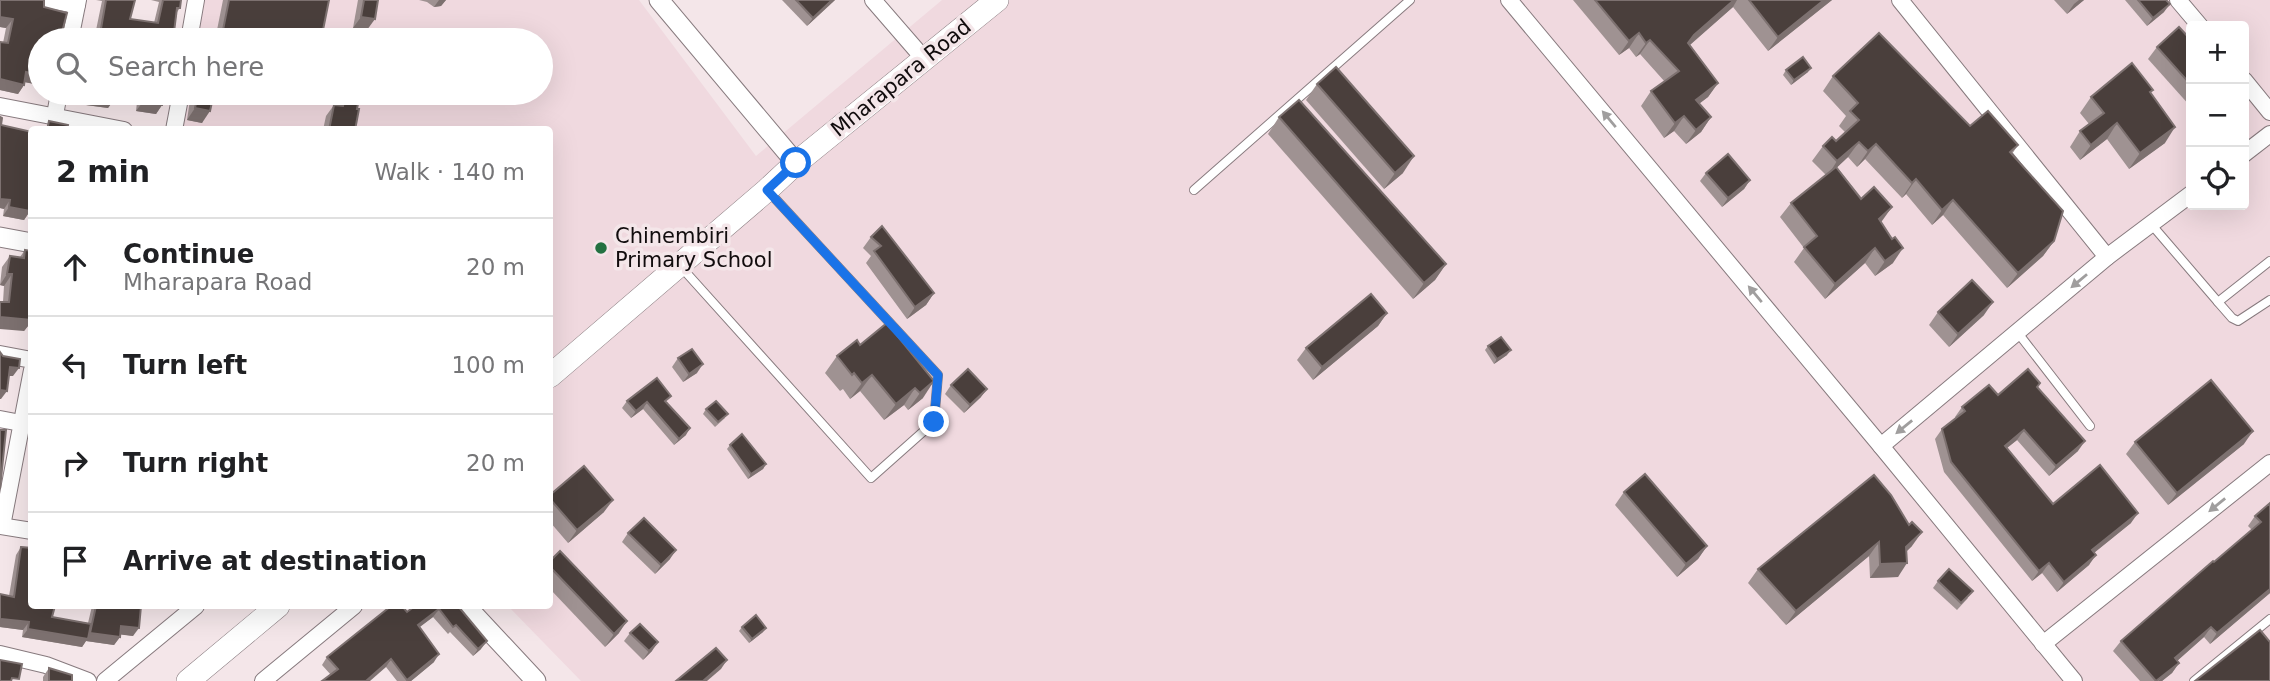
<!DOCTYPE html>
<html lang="en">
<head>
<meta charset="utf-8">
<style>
  :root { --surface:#fff; --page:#f6f6f6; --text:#202124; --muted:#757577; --line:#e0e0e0 }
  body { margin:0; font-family:"DejaVu Sans",sans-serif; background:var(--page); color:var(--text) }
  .controls { position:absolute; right:21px; top:21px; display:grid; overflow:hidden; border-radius:7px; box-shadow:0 7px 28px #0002 }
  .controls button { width:63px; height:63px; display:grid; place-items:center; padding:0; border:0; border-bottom:2px solid var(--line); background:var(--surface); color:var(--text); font:35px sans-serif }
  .stop { position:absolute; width:21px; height:21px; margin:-16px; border:5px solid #1a73e8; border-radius:50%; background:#fff }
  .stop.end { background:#1a73e8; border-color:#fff; box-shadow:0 2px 7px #0008 }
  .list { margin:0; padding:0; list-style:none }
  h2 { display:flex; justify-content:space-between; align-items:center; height:91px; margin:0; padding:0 28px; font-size:30px }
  h2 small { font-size:23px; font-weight:400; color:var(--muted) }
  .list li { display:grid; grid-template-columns:46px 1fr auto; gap:21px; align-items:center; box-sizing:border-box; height:98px; padding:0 28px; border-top:2px solid var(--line) }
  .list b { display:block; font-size:26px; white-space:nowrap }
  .list p { margin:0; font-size:23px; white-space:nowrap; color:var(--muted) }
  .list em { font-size:23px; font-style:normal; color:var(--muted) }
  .icon { flex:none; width:38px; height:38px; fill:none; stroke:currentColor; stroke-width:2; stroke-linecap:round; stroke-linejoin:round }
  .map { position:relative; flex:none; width:2270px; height:681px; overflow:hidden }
  .search { position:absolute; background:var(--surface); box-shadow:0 7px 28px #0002; left:28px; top:28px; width:525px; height:77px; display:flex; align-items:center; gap:18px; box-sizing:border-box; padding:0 24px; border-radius:38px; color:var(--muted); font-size:26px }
  .panel { position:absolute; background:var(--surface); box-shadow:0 7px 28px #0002; left:28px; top:126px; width:525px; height:483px; border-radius:7px }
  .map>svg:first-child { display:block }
  .built { fill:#f0d9df; fill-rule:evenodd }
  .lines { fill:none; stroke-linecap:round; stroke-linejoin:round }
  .service-casing { stroke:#877a7e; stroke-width:10 }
  .minor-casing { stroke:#877a7e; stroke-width:18 }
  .tertiary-casing { stroke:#877a7e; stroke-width:21 }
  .secondary-casing { stroke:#877a7e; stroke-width:24 }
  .service { stroke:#fff; stroke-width:8 }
  .minor { stroke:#fff; stroke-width:16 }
  .tertiary { stroke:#fff; stroke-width:19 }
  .secondary { stroke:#fff; stroke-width:23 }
  .wall { fill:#9f9292 }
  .shaded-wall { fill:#7d7170 }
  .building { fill:#4a3f3c; stroke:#7d7170; stroke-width:2 }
  .oneway { fill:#a09e9e }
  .route { stroke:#1a73e8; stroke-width:9 }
  .poi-dot { fill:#237141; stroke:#f4e6e9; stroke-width:2.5 }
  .labels { text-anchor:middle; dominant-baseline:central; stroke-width:7; stroke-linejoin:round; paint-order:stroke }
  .street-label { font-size:21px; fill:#110c0d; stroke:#f4e6e9 }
  .poi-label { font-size:21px; fill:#110c0d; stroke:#f4e6e9; text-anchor:start }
</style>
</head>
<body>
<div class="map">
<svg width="2270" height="681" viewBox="0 0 2270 681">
  <rect width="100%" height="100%" fill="#f4e6e9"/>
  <path class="built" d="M194 0H639L756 156 942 0H2270V681H581L508 606H550V130H165L173 93H541V40H185ZM2191 26H2244V205H2191Z"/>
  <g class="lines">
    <defs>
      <g id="service">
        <path d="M1194 190 1410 0"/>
        <path d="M2151 224 2218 302 2270 261"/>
        <path d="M682 268 871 478 934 422 938 375 769 192"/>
        <path d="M2218 302 2232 318 2238 321 2270 300"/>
        <path d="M2018 333 2090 426"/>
        <path d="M2194 681 2270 619"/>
      </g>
      <g id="minor">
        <path d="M49 0 77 5"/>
        <path d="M873 0 925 60"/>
        <path d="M1509 0 1881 446 2107 257 2191 194"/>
        <path d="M1900 0 2107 257"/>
        <path d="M2178 0 2200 26"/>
        <path d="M70 40 78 0"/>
        <path d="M189 40 196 0"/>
        <path d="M2244 80 2270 112"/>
        <path d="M0 106 124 130"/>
        <path d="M55 115 59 93"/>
        <path d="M174 130 181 93"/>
        <path d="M2244 154 2270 134"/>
        <path d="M0 354 32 360"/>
        <path d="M0 419 21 423"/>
        <path d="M1881 446 2074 681"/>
        <path d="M0 526 32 531"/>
        <path d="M2 526 32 370"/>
        <path d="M2043 644 2270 463"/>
        <path d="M0 654 46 665 88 681"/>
        <path d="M105 681 196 606"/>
        <path d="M263 681 354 606"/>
      </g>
      <g id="tertiary">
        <path d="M659 0 796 163"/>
        <path d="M0 237 32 243"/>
        <path d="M466 606 536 681"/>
      </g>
      <g id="secondary">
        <path d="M550 376 767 190 796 163 997 0"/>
        <path d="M188 681 278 606"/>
      </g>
    </defs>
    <use href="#service" class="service-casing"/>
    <use href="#minor" class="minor-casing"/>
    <use href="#tertiary" class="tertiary-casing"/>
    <use href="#secondary" class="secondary-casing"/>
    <use href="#service" class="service"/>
    <use href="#minor" class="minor"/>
    <use href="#tertiary" class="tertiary"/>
    <use href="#secondary" class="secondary"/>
  </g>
  <g class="wall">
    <path d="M0 0H44L40 40V83L39 85 24 82V85L18 94 0 90V42L3 43 6 28 0 27Z"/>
    <path d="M96 0H135L130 19 154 23 159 2 151 0H181L180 8 177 12 173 40H94L102 1Z"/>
    <path d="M223 0H329L323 30 324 40H215Z"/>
    <path d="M358 0H378L367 30 353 28Z"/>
    <path d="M419 0H446L441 6 434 7 427 2Z"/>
    <path d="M782 0H835L807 26Z"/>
    <path d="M1573 0H1832L1768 51 1733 7 1690 45 1718 83 1708 97 1699 104 1711 117 1701 132 1686 144 1674 131 1664 138 1641 106 1651 91 1665 82 1640 54 1636 57 1629 48 1619 55Z"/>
    <path d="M2054 0H2084L2067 14Z"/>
    <path d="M2125 0H2166L2164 12 2147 26Z"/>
    <path d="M2191 40V107L2148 59 2157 47Z"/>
    <path d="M1786 70 1808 72 1791 85 1783 75Z"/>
    <path d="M1833 76 2018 145 2012 154 2054 241 2043 256 2007 288 1943 215 1932 225 1906 194 1902 198 1865 159 1857 167 1848 157 1837 167 1881 222 1893 263 1875 276 1865 263 1825 299 1794 262 1804 248 1780 217 1791 203 1826 175 1812 161 1823 146 1836 141 1845 132 1839 126 1846 116 1823 91Z"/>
    <path d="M1317 84 1403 173 1384 189 1306 100Z"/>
    <path d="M2153 90 2150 94 2165 143 2129 169 2107 139 2080 160 2070 147 2080 131 2089 124 2080 113 2091 97Z"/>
    <path d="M88 93H163L162 105 156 114 136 111 137 102 114 99 108 108 86 105Z"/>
    <path d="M191 93H214L202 123 187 120Z"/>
    <path d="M341 93H360L357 109 355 130H323L326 116 334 105H338Z"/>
    <path d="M0 117 1 125 31 207 30 211 24 220 3 216 4 209 0 208Z"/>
    <path d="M1279 117 1446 264 1435 280 1413 299 1268 134Z"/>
    <path d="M1706 173 1750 180 1744 189 1722 207 1700 181Z"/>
    <path d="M871 237 934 293 926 305 907 319 866 263 871 256 863 248Z"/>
    <path d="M25 250 32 251V321L24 331 3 302 4 286 0 285 2 267 10 256 20 257Z"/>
    <path d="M1938 312 1984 315 1949 347 1929 325Z"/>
    <path d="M1387 313 1378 326 1313 380 1297 360 1306 348Z"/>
    <path d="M887 323 923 398 908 410 904 405 884 420 860 391 850 399 843 389 840 391 825 373 837 356 860 345Z"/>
    <path d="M1488 346 1507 355 1494 364 1485 350Z"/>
    <path d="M678 358 697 373 683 382 672 367Z"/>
    <path d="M2040 383 2038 387 2078 451 2049 476 2017 440 2007 448 2053 504 2131 523 2094 553 2089 565 2057 592 2042 573 2032 581 1944 472 1935 439 1942 429 1956 418 1955 417 1962 407Z"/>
    <path d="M951 385 981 397 964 413 945 394Z"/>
    <path d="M627 401 667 402 686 435 674 445 643 409 631 418 622 408Z"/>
    <path d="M706 409 725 418 715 427 703 414Z"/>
    <path d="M32 437V452L28 451 30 439Z"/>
    <path d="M2135 442 2244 444 2168 505 2126 454Z"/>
    <path d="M730 445 766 464 763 469 748 479 727 449Z"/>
    <path d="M1874 475 1912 546 1907 551 1898 577 1870 578 1869 556 1786 625 1748 583 1758 569Z"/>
    <path d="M1624 492 1707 546 1698 559 1677 577 1615 505Z"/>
    <path d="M550 495 604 512 568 543 550 522Z"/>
    <path d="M2270 503V593L2210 644 2204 637 2177 661 2179 663 2172 673 2162 681H2140L2113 651 2121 641 2252 530 2248 526 2255 516Z"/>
    <path d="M628 533 670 559 655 574 622 542Z"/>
    <path d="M21 547 52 617 88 623 92 606H141L133 636 120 634V637L114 645 86 641 82 647 22 637 23 630 0 627 9 596 16 555Z"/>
    <path d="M550 561 619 633 605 647 550 589Z"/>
    <path d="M1938 581 1968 598 1957 610 1933 588Z"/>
    <path d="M458 606 481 649 473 656 450 632 448 634 433 617 419 627 434 662 411 681H397L386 667 331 675 322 665 327 657 407 612Z"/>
    <path d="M742 627 763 632 749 643 739 631Z"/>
    <path d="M630 633 652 651 643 660 624 641Z"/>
    <path d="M49 668 72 681H43V677Z"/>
  </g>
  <g class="shaded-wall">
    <path d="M439 0H446L441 6 434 7Z"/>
    <path d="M832 0H835L807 26 813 18Z"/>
    <path d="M1734 0H1737L1733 7 1684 50 1688 43 1694 35Z"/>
    <path d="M1824 0H1832L1768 51 1778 37Z"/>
    <path d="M2079 0H2084L2067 14 2074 4Z"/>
    <path d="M2170 4 2164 12 2147 26 2153 18Z"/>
    <path d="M0 17 13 19 6 28 0 27Z"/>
    <path d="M361 17 375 19 367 30 353 28Z"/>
    <path d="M1639 33 1629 48 1619 55 1629 41Z"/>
    <path d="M1650 40 1640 54 1636 57 1646 43Z"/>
    <path d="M1811 68 1808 72 1791 85 1794 80Z"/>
    <path d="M26 72 40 75V83L39 85 20 81Z"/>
    <path d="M0 79 24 85 18 94 0 90Z"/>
    <path d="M1718 83 1708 97 1685 114 1696 100Z"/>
    <path d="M113 93H134L143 94 137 102 109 98Z"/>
    <path d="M92 96 114 100 108 108 86 105Z"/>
    <path d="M142 103 162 105 156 114 136 111Z"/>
    <path d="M195 108 210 111 202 123 187 120Z"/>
    <path d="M1684 116 1674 131 1664 138 1675 123Z"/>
    <path d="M1711 117 1701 132 1686 144 1696 130Z"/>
    <path d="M2117 123 2107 139 2080 160 2091 145Z"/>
    <path d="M2175 127 2165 143 2129 169 2140 153Z"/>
    <path d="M1859 142 1848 157 1827 177 1837 161Z"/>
    <path d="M1876 144 1865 159 1857 167 1868 151Z"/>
    <path d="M1414 156 1403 173 1384 189 1395 173Z"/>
    <path d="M1916 179 1906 194 1902 198 1912 183Z"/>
    <path d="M1750 180 1744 189 1722 207 1728 198Z"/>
    <path d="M0 199 10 200 4 209 0 208Z"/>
    <path d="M1953 200 1943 215 1932 225 1942 210Z"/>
    <path d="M9 207 30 211 24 220 3 216Z"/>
    <path d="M1892 207 1882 221 1869 234 1879 219Z"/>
    <path d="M2054 241 2043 256 2007 288 2018 273Z"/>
    <path d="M1875 248 1865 263 1825 299 1835 284Z"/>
    <path d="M1903 248 1893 263 1875 276 1885 261Z"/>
    <path d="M1446 264 1435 280 1413 299 1424 283Z"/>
    <path d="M7 274H12L4 286 0 285Z"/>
    <path d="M934 293 926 305 907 319 915 307Z"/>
    <path d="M1993 302 1984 315 1949 347 1958 334Z"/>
    <path d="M1387 313 1378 326 1313 380 1322 367Z"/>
    <path d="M0 317 32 320V321L24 331 0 329Z"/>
    <path d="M1511 350 1507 355 1494 364 1497 359Z"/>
    <path d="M703 364 697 373 683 382 689 374Z"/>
    <path d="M10 367 19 368 13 376H4Z"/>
    <path d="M872 375 860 391 850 399 862 383Z"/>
    <path d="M934 381 923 398 908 410 920 393Z"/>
    <path d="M915 388 904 405 884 420 896 404Z"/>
    <path d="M987 389 981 397 964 413 970 405Z"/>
    <path d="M0 390 7 391 1 399H0Z"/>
    <path d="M647 402 643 409 631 418 636 411Z"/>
    <path d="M690 428 686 435 674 445 679 439Z"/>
    <path d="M2024 430 2017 440 1998 455 2005 446Z"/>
    <path d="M2253 431 2244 444 2168 505 2177 493Z"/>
    <path d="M2085 441 2078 451 2049 476 2056 466Z"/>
    <path d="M766 464 763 469 748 479 751 474Z"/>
    <path d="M613 500 604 512 568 543 577 530Z"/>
    <path d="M2138 513 2131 523 2085 560 2092 550Z"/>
    <path d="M1922 532 1912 546 1897 560 1906 547Z"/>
    <path d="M1879 542 1869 556 1786 625 1796 611Z"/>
    <path d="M1707 546 1698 559 1677 577 1686 564Z"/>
    <path d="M676 550 670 559 655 574 661 565Z"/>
    <path d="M2096 555 2089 565 2057 592 2064 582Z"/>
    <path d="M1907 563 1898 577 1870 578 1880 564Z"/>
    <path d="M2049 563 2042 573 2032 581 2039 571Z"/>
    <path d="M2270 589V593L2210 644 2217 633Z"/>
    <path d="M439 609 433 617 412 633 418 625Z"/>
    <path d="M2 619 29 622 23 630 0 627Z"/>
    <path d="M627 621 619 633 605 647 614 634Z"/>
    <path d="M121 626 139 628 133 636 116 634Z"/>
    <path d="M2211 627 2204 637 2168 669 2175 658Z"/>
    <path d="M766 628 763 632 749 643 752 639Z"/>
    <path d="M28 629 86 639 90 633 120 637 114 645 86 641 82 647 22 637Z"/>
    <path d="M487 641 481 649 473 656 478 649Z"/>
    <path d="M658 642 652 651 643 660 649 651Z"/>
    <path d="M439 654 434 662 416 677 411 681H407Z"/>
    <path d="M391 659 386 667 370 681H366Z"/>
    <path d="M727 660 721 669 707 681H703Z"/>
    <path d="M2179 663 2172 673 2162 681H2158Z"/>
  </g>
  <g class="building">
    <path d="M0 0H44V7L67 13 60 40 51 39V40H40V75L26 72 24 85 0 79V42L8 43 13 19 0 17Z"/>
    <path d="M106 0H135L130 19 158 23 163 0H181L180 8H177L173 40H99Z"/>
    <path d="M229 0H329L323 30H326L324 40H221Z"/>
    <path d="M364 0H378L375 19 361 17Z"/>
    <path d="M796 0H832L813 18Z"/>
    <path d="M1595 0H1734L1694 35 1688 43 1718 83 1696 100 1711 117 1696 130 1684 116 1675 123 1651 91 1679 71 1650 40 1646 43 1639 33 1629 41Z"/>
    <path d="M1749 0H1824L1778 37Z"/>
    <path d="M2138 0H2166L2170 4 2153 18Z"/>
    <path d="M2179 27 2191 40V85L2157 47Z"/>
    <path d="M1879 33 1970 126 1988 111 2018 145 2010 152 2063 211 2054 241 2018 273 1953 200 1942 210 1916 179 1912 183 1876 144 1868 151 1859 142 1837 161 1823 146 1832 137 1836 141 1859 120 1850 111 1858 103 1833 76Z"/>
    <path d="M1803 57 1811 68 1794 80 1786 70Z"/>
    <path d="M2132 63 2153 90 2150 92 2175 127 2140 153 2117 123 2091 145 2080 131 2104 113 2091 97Z"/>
    <path d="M1336 67 1414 156 1395 173 1317 84Z"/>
    <path d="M93 93H115L114 100 92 96Z"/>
    <path d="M134 93H163L162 105 142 103 143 94Z"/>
    <path d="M198 93H214L210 111 195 108Z"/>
    <path d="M346 93H360L357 109H359L355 130H329L334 105 343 106Z"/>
    <path d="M1299 100 1446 264 1424 283 1279 117Z"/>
    <path d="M0 117 2 118 1 125 32 132V203L30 211 9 207 10 200 0 199Z"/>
    <path d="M49 121 68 125 67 130H47Z"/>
    <path d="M1728 154 1750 180 1728 198 1706 173Z"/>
    <path d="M1836 167 1861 199 1874 187 1892 207 1879 219 1892 239 1895 237 1903 248 1885 261 1875 248 1835 284 1804 247 1817 236 1791 203Z"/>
    <path d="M882 226 934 293 915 307 874 251 881 246 871 237Z"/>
    <path d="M25 250 32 251V320L0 317V302H9L12 274H7L10 256 24 258Z"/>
    <path d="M1972 280 1993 302 1958 334 1938 312Z"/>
    <path d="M1371 294 1387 313 1322 367 1306 348Z"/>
    <path d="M887 323 934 381 920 393 915 388 896 404 872 375 862 383 854 373 852 375 837 356 857 340 860 345Z"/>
    <path d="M1501 337 1511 350 1497 359 1488 346Z"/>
    <path d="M692 349 703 364 689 374 678 358Z"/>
    <path d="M0 352 3 356 20 359 19 368 10 367 7 391 0 390Z"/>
    <path d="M968 369 987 389 970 405 951 385Z"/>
    <path d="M2028 369 2040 383 2037 387 2085 441 2056 466 2024 430 2005 446 2053 504 2100 465 2138 513 2092 550 2096 555 2064 582 2049 563 2039 571 1951 462 1942 429 1965 411 1962 407 1989 385 1998 395Z"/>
    <path d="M657 378 671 396 665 401 690 428 679 439 647 402 636 411 627 401Z"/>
    <path d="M2211 380 2253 431 2177 493 2135 442Z"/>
    <path d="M716 401 728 414 718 422 706 409Z"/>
    <path d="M0 430H6L0 489Z"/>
    <path d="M742 434 766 464 751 474 730 445Z"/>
    <path d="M584 466 613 500 577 530 550 499V495Z"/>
    <path d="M1645 474 1707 546 1686 564 1624 492Z"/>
    <path d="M1874 475 1891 495 1909 525 1912 522 1922 532 1906 547 1907 563 1880 564 1879 542 1796 611 1758 569Z"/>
    <path d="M2270 503V589L2217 633 2211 627 2175 658 2179 663 2156 681 2121 641 2213 561 2214 562 2261 522 2255 516Z"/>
    <path d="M644 518 676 550 661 565 628 533Z"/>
    <path d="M21 547 32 548V606H55L52 617 91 624 88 639 28 629 29 622 2 619 0 626V594L14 597Z"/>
    <path d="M560 551 627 621 614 634 550 567V561Z"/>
    <path d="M1949 569 1973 591 1961 603 1938 581Z"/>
    <path d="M96 606H141L139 628 121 626 120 637 90 633Z"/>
    <path d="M391 606H402L407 612 415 606H458L487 641 478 649 456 625 453 627 439 609 418 625 439 654 407 680 391 659 366 681H322L338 669 327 657Z"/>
    <path d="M756 615 766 628 752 639 742 627Z"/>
    <path d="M640 624 658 642 649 651 630 633Z"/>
    <path d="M2260 630 2270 642V681H2195Z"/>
    <path d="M716 648 727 660 703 681H676Z"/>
    <path d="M0 660 22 664 19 679 12 678 11 681H0Z"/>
    <path d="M49 668 72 675V681H49Z"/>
  </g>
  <defs><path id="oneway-solid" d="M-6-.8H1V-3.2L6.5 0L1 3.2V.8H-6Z" transform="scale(1.75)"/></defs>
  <g class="oneway">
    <use href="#oneway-solid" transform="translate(1609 119) rotate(-130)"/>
    <use href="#oneway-solid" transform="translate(2079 281) rotate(140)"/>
    <use href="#oneway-solid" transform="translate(1755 294) rotate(-130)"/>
    <use href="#oneway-solid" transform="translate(1904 427) rotate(141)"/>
    <use href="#oneway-solid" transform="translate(2217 505) rotate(141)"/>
  </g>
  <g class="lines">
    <path class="route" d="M796 163 767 190 938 375 934 422"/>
  </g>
  <circle class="poi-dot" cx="601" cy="248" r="7"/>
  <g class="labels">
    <g class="street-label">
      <text transform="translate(901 78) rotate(-39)">Mharapara Road</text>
    </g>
    <g class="poi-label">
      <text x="615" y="236">Chinembiri<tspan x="615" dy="24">Primary School</tspan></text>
    </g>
  </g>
</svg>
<div class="controls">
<button>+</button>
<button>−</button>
<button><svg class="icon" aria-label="locate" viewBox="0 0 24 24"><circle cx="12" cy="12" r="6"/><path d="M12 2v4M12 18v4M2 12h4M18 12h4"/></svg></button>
</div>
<div class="stop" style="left:796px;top:163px"></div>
<div class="stop end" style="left:934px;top:422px"></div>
<div class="search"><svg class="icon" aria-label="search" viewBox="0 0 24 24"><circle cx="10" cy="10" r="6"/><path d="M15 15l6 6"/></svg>Search here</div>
<section class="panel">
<h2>2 min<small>Walk · 140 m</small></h2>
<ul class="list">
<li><svg class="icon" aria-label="ahead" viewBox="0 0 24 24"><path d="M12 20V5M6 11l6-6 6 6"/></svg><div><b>Continue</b><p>Mharapara Road</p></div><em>20 m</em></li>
<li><svg class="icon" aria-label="left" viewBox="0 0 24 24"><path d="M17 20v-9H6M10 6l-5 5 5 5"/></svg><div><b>Turn left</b></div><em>100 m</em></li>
<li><svg class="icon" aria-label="right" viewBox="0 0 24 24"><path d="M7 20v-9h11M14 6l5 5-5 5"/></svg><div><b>Turn right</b></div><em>20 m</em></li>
<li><svg class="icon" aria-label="arrive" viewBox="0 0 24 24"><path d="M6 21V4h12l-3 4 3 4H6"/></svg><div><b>Arrive at destination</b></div></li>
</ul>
</section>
</div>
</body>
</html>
